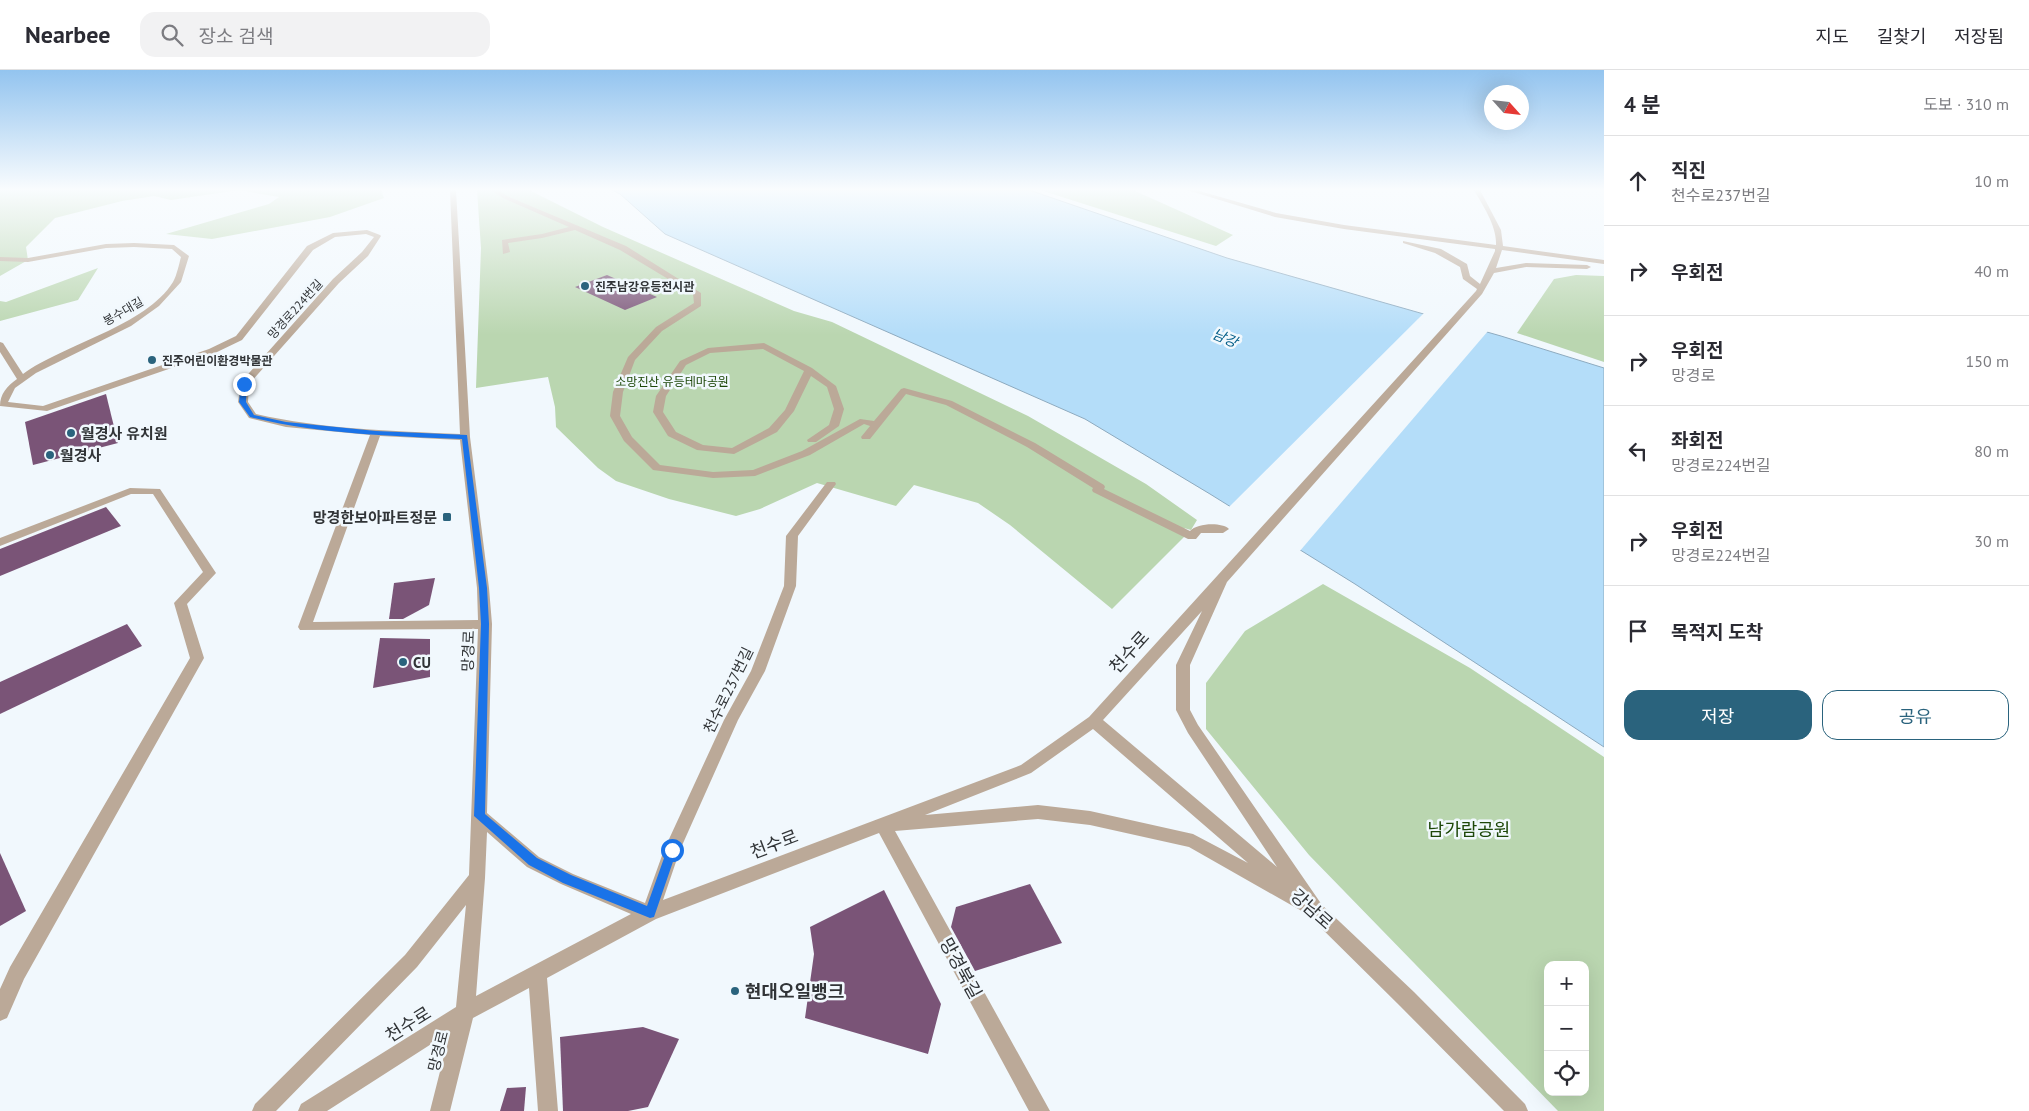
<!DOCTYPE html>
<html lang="ko">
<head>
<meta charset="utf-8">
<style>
  :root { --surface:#fff; --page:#f2f2f3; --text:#2b2b33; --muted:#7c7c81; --line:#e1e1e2; --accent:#2a637d }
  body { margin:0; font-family:"PT Sans","Noto Sans KR",sans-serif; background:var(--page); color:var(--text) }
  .controls { position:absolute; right:15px; bottom:15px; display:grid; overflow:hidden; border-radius:10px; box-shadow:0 5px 20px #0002 }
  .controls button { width:45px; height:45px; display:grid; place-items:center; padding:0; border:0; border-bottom:1px solid var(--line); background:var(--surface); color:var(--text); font:25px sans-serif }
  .compass { position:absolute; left:1484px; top:15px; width:45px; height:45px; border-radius:50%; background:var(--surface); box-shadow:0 5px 20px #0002; rotate:117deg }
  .stop { position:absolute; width:15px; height:15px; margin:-11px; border:4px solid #1a73e8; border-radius:50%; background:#fff }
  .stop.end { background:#1a73e8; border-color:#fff; box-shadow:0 1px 5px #0008 }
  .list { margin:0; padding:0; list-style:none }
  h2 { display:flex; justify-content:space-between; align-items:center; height:65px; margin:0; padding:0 20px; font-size:21px }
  h2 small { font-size:16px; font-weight:400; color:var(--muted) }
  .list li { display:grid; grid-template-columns:32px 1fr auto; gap:15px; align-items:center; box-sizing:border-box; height:90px; padding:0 20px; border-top:1px solid var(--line) }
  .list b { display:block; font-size:19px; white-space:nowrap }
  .list p { margin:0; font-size:16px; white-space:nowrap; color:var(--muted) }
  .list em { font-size:16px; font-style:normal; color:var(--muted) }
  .actions { display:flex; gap:10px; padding:15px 20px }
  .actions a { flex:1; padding:11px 0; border:1px solid var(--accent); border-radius:15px; text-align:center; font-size:18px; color:var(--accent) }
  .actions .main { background:var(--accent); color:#fff }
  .icon { flex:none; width:28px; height:28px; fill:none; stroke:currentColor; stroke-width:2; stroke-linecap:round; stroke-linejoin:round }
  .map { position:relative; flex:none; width:1604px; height:1041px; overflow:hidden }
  header { display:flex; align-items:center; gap:30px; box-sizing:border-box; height:70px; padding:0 25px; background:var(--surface); border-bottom:1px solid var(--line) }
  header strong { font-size:24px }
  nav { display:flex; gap:28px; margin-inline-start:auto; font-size:18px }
  .search { width:350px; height:45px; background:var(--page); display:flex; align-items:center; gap:12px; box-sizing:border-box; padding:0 18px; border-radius:15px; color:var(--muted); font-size:19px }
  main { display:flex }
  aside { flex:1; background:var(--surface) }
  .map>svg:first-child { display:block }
  .green { fill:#bad6b0; fill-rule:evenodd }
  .water { fill:#b4ddf9; stroke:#8daabf }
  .pier { fill:#f1f8fd }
  .building { fill:#7a5477 }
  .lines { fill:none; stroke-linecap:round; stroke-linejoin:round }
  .minor { fill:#bba998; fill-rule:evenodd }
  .route { fill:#1a73e8 }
  .poi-dot { fill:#2a637d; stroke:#f1f8fd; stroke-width:2 }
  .labels { text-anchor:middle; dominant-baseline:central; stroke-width:5; stroke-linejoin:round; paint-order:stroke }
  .far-poi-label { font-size:12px; font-weight:bold; fill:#313437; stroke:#f1f8fd; text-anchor:start }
  .far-street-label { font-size:12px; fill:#313437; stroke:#f1f8fd }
  .far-park-label { font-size:12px; fill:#1d4708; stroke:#f1f8fd }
  .far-water-label { font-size:14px; font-style:italic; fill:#005c87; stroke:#f1f8fd }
  .poi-label { font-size:15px; font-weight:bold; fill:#313437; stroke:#f1f8fd; text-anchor:start }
  .street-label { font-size:15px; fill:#313437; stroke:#f1f8fd }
  .near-street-label { font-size:18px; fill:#313437; stroke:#f1f8fd }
  .near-park-label { font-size:18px; fill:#1d4708; stroke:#f1f8fd }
  .near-poi-label { font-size:18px; font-weight:bold; fill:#313437; stroke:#f1f8fd; text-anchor:start }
</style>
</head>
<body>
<header>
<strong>Nearbee</strong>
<div class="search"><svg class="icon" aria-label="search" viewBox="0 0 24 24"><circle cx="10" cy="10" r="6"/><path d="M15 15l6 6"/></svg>장소 검색</div>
<nav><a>지도</a><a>길찾기</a><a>저장됨</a></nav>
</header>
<main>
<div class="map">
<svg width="1604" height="1041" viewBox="0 0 1604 1041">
  <rect width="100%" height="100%" fill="#f1f8fd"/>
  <g class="green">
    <path d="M0 120H381L384 128 330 147 212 169 166 164 269 134 279 127 239 120 171 130 154 126 122 131 55 148 26 177 28 190 0 206Z"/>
    <path d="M477 120H529L603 157 794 241 832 252 1028 346 1146 414 1197 450 1191 460 1184 458 1188 463 1112 539 1010 455 978 433 914 415 896 436 817 413 760 439 736 446 669 429 616 411 598 398 556 357 555 337 548 307 476 318 481 178Z"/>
    <path d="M1040 120H1133L1233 165 1216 176Z"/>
    <path d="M98 198 78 230 0 251V231L6 232Z"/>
    <path d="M1576 205 1604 206V292L1517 263 1554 209Z"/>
    <path d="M1323 514 1470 598 1604 687V1041H1558L1309 785 1206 659V613L1245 561ZM1548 895H1585V1022H1548Z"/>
  </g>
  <path class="water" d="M612 120H1029L1227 188 1501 266 1604 298V677L1355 514 1210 424 1085 349 665 164 620 124Z"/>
  <path class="pier" d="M1425 242 1488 261 1299 482 1228 438Z"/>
  <g class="building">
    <path d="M607 205 657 227 625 240 575 217Z"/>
    <path d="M106 324 118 373 33 395 25 352Z"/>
    <path d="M106 437 121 456 0 506V479Z"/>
    <path d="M435 508 429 535 403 549H389L394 513Z"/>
    <path d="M127 554 142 576 0 644V612Z"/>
    <path d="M380 568 430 569V607L373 618Z"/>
    <path d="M0 783 26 841 0 856Z"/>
    <path d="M1030 814 1062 873 975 901 951 857 956 837Z"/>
    <path d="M884 820 941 934 928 984 805 948 814 884 810 857Z"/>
    <path d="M643 957 679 969 648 1037 628 1041H563L560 967Z"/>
    <path d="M526 1017 524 1041H500L507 1018Z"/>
  </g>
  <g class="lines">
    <g class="minor">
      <path d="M450 120H456L470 367 489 518 492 554 487 743 539 787 573 804 645 833 664 780 724 650 751 601 784 516 786 466 827 412H835L836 414 798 466 796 516 765 601 738 650 680 780 663 830 1021 695 1089 647 1476 221 1477 219 1463 209 1460 197 1435 183 1403 173V171L1441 179 1467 194 1470 206 1480 214 1495 181V179L1344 159 1275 147 1187 120H1196L1276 143 1344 155 1496 175C1497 156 1483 136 1474 120H1480L1501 160 1503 176 1604 190V194L1502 180 1496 198 1526 193 1587 195 1591 197 1587 199 1526 197 1494 203 1482 224 1227 512 1190 595V640L1198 655 1322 835 1414 922 1525 1034 1528 1041H1504L1400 936 1307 844 1189 777 1090 755 1038 749 895 761 1050 1041H1029L879 763 656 849 547 908 558 1041H538L529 918 473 948 450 1041H430L450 962 327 1041H298L301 1034 456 937 466 835 417 897 276 1041H252L255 1034 405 885 469 805 478 559 300 560 298 557 370 365 286 357 249 348 238 332 241 312 333 209 362 182 374 167 366 164 335 167 313 180 242 270 215 283 47 341 0 336C0 324 7 316 17 309L0 282V272L3 273 23 304C64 274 146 256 173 212 177 205 179 194 181 187L172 179 134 177 106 178 28 192 0 191V187L28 188 106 174 134 173 174 175 189 186 181 212 159 236 131 256 36 303 15 318 8 332 43 336 209 279 236 266 307 176 333 163 367 160 380 165 381 166 368 186 339 213 249 314 248 332 256 344C322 359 392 361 460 364ZM380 366 460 370 477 518 478 550 313 552ZM1202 541 1176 595V640L1188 663 1277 797 1103 650ZM1093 659 1248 793 1193 764 1090 741 1038 735 925 745 1031 703ZM487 762 527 797 561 814 631 844 476 926 485 808Z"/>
      <path d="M491 120H498L507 126 626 176 701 223V236L662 261 635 290 623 322 620 346 632 367 660 395 713 402 753 400 802 381 860 349 874 351 901 319 904 318 952 331 1035 373 1104 415 1105 417 1104 419 1190 461C1197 453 1222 452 1229 459L1223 463H1201L1196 469H1188L1093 422 1092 420 1093 418 1027 377 946 335 906 324 870 369H862L861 367 870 356 864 354 810 385 755 406 713 408 653 400 624 371 610 346 613 322 628 287 656 257 694 233 693 224 620 180 575 160 542 168 508 173 510 182 503 184 502 170 542 164 569 157 503 128Z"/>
      <path d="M764 273 812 298 836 316 844 339 839 356 816 372H808L807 370 829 355 834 339 827 317 811 306 794 341 777 362 734 384 697 380 668 366 653 342 656 326 680 291 708 278ZM763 279 804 301 785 340 769 358 732 378 703 375 676 362 663 342 666 326 686 295 710 283Z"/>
      <path d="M130 418 160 419 216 503 187 534 204 588 24 909 7 948 0 951V919L10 897 190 588 174 533 203 502 153 424H131L0 476V468Z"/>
    </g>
  </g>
  <linearGradient id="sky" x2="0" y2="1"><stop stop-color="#93c4ef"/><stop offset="0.45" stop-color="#f9fcfe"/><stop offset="1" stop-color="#f9fcfe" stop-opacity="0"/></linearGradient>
  <rect width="1604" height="265" fill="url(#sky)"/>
  <path class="route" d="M244 312 247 314 246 332 254 345 286 352 376 361 467 365 487 518 489 554 485 744 537 788 571 805 647 836 668 777H676L677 780 654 847 650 848 563 813 529 795 474 746 481 554 479 518 462 369C391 366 319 364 250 347L239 332 241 314Z"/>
  <g class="poi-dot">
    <circle cx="585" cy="216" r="5"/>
    <circle cx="152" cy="290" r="5"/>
    <circle cx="71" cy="363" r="5"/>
    <circle cx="50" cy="385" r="5"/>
    <rect x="442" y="442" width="10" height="10" rx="2.5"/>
    <circle cx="403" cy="592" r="5"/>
    <circle cx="735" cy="921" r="5"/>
  </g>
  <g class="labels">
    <g class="far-poi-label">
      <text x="595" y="216">진주남강유등전시관</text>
      <text x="162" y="290">진주어린이환경박물관</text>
    </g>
    <g class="far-street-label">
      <text transform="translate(295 239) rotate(-48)">망경로224번길</text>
      <text transform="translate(123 241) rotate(-30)">봉수대길</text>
    </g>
    <g class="far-park-label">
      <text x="672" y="311">소망진산 유등테마공원</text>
    </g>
    <g class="far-water-label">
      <text transform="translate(1225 268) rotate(23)">남강</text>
    </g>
    <g class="poi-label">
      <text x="81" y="363">월경사 유치원</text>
      <text x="60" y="385">월경사</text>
      <text x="437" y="447" text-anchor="end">망경한보아파트정문</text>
      <text x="413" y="592">CU</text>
    </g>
    <g class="street-label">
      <text transform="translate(468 581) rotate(-88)">망경로</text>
      <text transform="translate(728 620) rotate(-64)">천수로237번길</text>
      <text transform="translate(438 981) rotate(-76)">망경로</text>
    </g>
    <g class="near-street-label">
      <text transform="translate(1129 582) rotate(-48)">천수로</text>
      <text transform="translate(774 774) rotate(-21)">천수로</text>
      <text transform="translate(1312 839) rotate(42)">강남로</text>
      <text transform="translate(961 898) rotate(61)">망경북길</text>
      <text transform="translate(408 954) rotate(-32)">천수로</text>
    </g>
    <g class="near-park-label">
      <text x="1469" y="759">남가람공원</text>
    </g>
    <g class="near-poi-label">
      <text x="745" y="921">현대오일뱅크</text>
    </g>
  </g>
</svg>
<div class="controls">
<button>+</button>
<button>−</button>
<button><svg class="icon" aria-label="locate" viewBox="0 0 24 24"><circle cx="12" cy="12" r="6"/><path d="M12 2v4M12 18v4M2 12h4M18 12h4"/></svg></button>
</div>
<svg class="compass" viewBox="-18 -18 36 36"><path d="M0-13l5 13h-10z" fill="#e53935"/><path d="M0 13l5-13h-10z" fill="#7c7c81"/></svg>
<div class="stop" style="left:672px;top:780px"></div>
<div class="stop end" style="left:244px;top:314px"></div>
</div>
<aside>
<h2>4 분<small>도보 · 310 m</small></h2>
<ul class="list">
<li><svg class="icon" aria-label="ahead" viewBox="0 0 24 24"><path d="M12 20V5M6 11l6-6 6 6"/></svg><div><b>직진</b><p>천수로237번길</p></div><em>10 m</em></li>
<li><svg class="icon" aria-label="right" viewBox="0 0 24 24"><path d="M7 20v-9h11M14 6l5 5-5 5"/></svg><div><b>우회전</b></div><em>40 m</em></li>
<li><svg class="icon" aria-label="right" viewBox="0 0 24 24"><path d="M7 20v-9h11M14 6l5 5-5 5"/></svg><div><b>우회전</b><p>망경로</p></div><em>150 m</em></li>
<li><svg class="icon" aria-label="left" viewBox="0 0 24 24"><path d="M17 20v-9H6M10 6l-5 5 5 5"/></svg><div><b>좌회전</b><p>망경로224번길</p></div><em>80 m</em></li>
<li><svg class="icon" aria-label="right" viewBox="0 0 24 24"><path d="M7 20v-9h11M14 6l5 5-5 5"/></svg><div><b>우회전</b><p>망경로224번길</p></div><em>30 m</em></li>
<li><svg class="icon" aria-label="arrive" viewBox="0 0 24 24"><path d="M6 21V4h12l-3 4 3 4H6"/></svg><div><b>목적지 도착</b></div></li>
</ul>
<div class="actions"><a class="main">저장</a><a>공유</a></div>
</aside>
</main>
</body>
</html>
